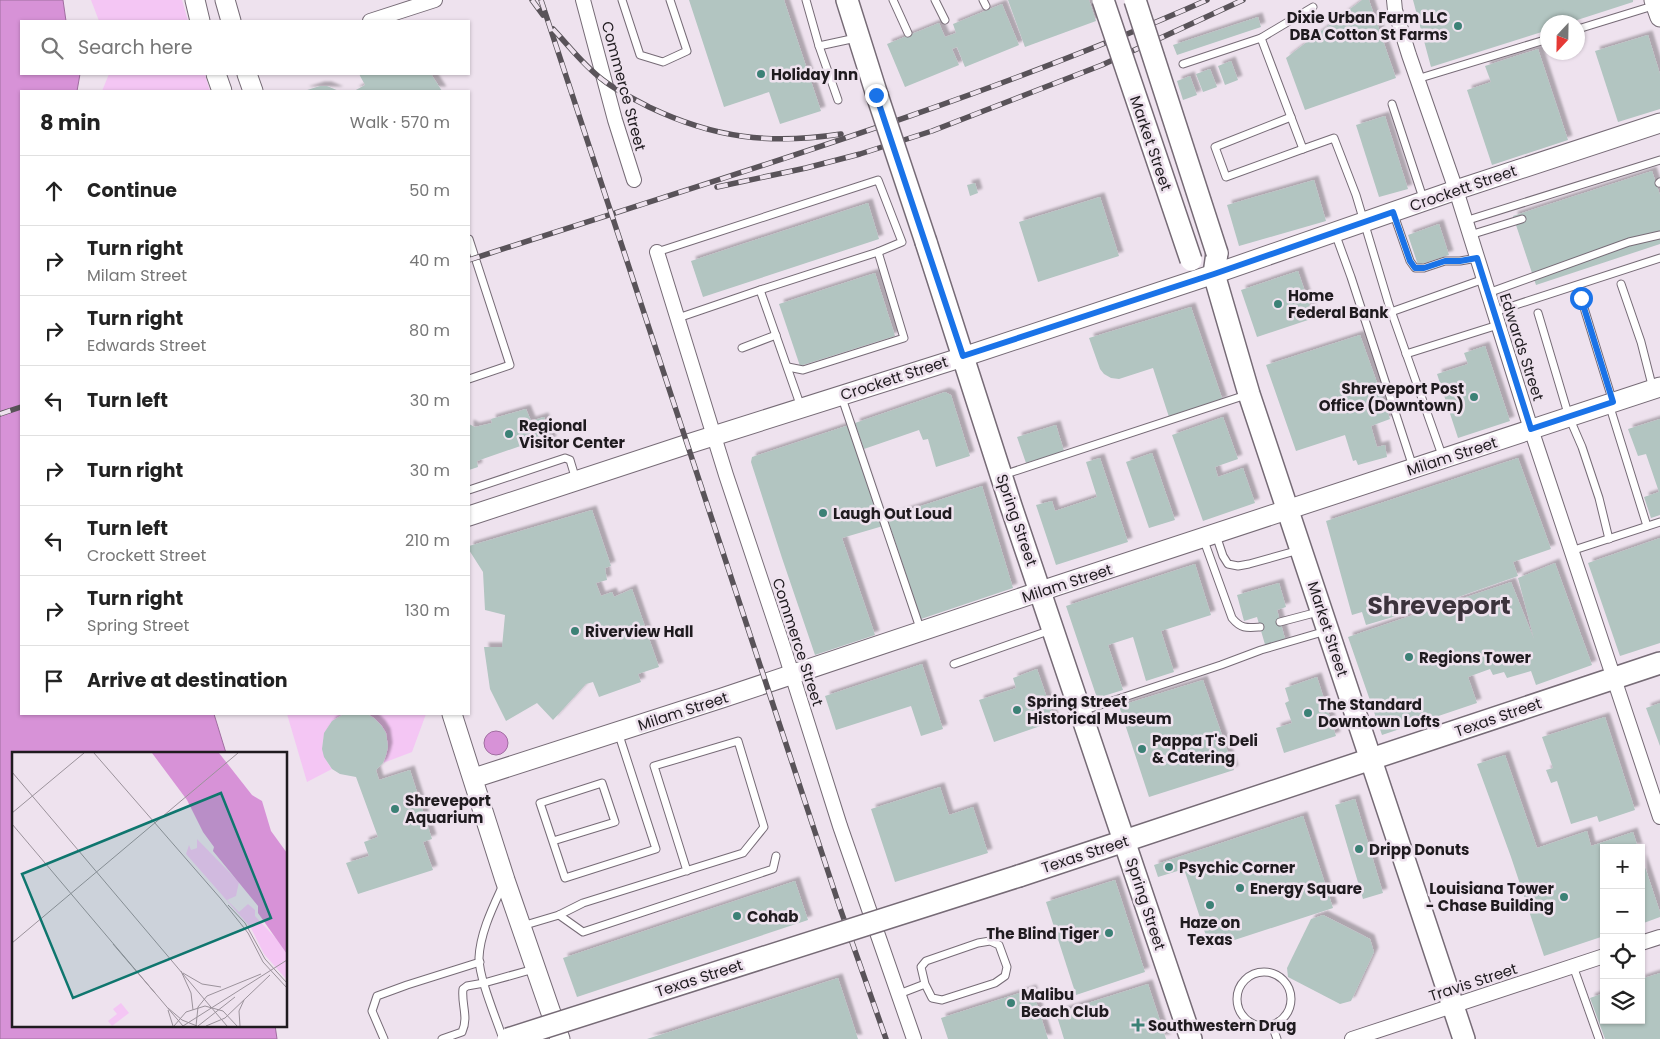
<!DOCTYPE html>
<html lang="en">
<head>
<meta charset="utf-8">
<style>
  :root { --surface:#fff; --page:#f6f6f6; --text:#222; --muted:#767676; --line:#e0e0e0 }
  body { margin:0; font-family:Poppins,sans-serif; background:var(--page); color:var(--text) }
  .controls { position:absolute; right:15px; bottom:15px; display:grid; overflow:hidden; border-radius:0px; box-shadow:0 1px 4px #0004 }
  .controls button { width:45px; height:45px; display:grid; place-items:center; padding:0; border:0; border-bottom:1px solid var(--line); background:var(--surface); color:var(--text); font:25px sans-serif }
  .compass { position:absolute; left:1540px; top:15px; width:45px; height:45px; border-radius:50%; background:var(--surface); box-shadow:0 1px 4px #0004; rotate:202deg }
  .stop { position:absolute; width:15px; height:15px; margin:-11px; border:4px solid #1a73e8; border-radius:50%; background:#fff }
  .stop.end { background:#1a73e8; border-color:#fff; box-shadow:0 1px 5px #0008 }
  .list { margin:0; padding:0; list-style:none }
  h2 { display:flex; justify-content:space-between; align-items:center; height:65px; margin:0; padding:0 20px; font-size:21px }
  h2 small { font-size:16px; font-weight:400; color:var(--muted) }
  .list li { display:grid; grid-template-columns:32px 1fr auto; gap:15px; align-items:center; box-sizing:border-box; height:70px; padding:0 20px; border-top:1px solid var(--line) }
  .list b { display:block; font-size:19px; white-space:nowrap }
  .list p { margin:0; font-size:16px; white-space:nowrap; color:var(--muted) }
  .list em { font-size:16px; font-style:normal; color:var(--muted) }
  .icon { flex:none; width:28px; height:28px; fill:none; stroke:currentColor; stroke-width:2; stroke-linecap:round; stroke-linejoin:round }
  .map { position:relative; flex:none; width:1660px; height:1039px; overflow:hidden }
  .search { position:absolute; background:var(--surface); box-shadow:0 1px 4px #0004; left:20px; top:20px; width:450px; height:55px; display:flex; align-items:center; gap:12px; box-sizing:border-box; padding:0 18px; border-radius:0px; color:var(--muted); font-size:19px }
  .panel { position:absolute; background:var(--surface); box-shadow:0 1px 4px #0004; left:20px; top:90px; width:450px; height:625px; border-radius:0px }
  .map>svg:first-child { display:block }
  .green { fill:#f4c6f4 }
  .water { fill:#d792d7; stroke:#a06ea0 }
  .building { fill:#b2c5c1; filter:url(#shadow) }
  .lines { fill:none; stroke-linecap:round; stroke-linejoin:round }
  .lane-casing { stroke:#766b76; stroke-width:9 }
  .street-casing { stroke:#766b76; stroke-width:16 }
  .secondary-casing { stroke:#766b76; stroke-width:21 }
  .primary-casing { stroke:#766b76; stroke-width:24 }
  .lane { stroke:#fff; stroke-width:7 }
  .street { stroke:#fff; stroke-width:14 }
  .secondary { stroke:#fff; stroke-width:19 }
  .primary { stroke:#fff; stroke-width:21 }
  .rail-casing { stroke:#595359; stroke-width:5.5 }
  .rail { stroke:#eee2ee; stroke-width:4; stroke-dasharray:11; stroke-linecap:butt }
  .primary-bridge-casing { stroke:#766b76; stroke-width:24; stroke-linecap:butt }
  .primary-bridge { stroke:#fff; stroke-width:21 }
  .route { stroke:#1a73e8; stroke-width:6 }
  .poi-dot { fill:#3c8176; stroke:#eee2ee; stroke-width:2 }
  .labels { text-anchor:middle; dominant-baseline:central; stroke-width:5; stroke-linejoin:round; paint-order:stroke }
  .poi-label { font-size:15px; font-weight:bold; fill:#1f1b1f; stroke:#eee2ee; text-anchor:start }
  .street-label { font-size:15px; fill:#1f1b1f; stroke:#eee2ee }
  .town-label { font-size:25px; font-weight:bold; fill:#3c333c; stroke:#eee2ee }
  .inset-road { fill:none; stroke:#9b929b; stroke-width:1 }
  .view { fill:#0f766e; fill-opacity:0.15; stroke:#0f766e; stroke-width:2.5 }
  .inset-edge { fill:none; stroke:#1f1b1f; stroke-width:2.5 }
</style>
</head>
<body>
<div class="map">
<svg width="1660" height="1039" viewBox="0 0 1660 1039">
  <defs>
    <filter id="shadow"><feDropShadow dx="4.5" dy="-4.5" stdDeviation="1" flood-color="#0004"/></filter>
  </defs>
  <rect width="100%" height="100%" fill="#eee2ee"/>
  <g class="green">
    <path d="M91 0H182L188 21H99Z"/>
    <path d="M109 74H205L210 91H102Z"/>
    <path d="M287 714H344C321 724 316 750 332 769L307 782Z"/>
    <path d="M367 714H426L412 752 383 763C393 743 386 724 367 714Z"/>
  </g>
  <g class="water">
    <path d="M0 0H63L66 21H21V74H80L77 91H21V714H214L226 753H14V1025H275L277 1039H0Z"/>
    <circle cx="496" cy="743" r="12"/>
  </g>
  <g class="building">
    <path d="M689 0H784L821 111 780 124 769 92 724 107Z"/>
    <path d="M1008 0H1089L1096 21 1025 47Z"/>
    <path d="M1362 0H1369L1396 78 1305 110 1286 58Z"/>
    <path d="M1413 0H1633V2L1571 22H1548V30L1431 67Z"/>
    <path d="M1002 4 1019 45 965 67 957 47 952 49 959 65 905 87 887 44 939 23 945 37 956 33 953 24Z"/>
    <path d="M1258 17 1261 27 1177 55 1173 45Z"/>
    <path d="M1648 35 1660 74V109L1618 122 1595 51Z"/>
    <path d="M1538 49 1568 140 1492 165 1467 90 1491 82 1485 66Z"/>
    <path d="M1231 61 1238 80 1225 85 1218 66Z"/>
    <path d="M1210 69 1217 87 1203 92 1196 74Z"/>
    <path d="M359 74H431L442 91H354L365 85Z"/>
    <path d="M1190 76 1197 95 1183 100 1177 81Z"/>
    <path d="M320 86H327L339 91H304Z"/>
    <path d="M1385 116 1408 189 1379 197 1356 125Z"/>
    <path d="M1652 171 1660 195V244L1536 285 1513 216Z"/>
    <path d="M1314 180 1326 221 1239 246 1227 205Z"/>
    <path d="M975 183 978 193 970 196 967 185Z"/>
    <path d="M1100 197 1119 256 1038 282 1019 222Z"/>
    <path d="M868 203 879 239 703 297 691 261Z"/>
    <path d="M1439 224 1449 255 1418 265 1408 235Z"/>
    <path d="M1298 271 1314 318 1257 337 1241 290Z"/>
    <path d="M875 273 895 336 800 366 779 304Z"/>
    <path d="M1191 307 1223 401 1169 417 1153 368 1119 379 1111 378 1104 374 1100 369 1089 338Z"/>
    <path d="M1360 335 1390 419 1371 426 1377 447 1385 445 1387 457 1358 465 1356 460 1353 461 1345 435 1296 451 1266 365Z"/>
    <path d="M1485 346 1510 421 1458 438 1437 374 1468 364 1464 353Z"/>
    <path d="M945 392 951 395 970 456 936 467 928 439 923 440 919 430 864 449 855 423Z"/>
    <path d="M526 409 531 421 544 417 552 441 534 447 532 442 477 461 478 467 469 470V424L475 427 492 423 491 419Z"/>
    <path d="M1223 417 1238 459 1215 467 1218 477 1243 468 1255 503 1203 521 1172 435Z"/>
    <path d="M1660 419V515L1651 518 1644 497 1659 492 1646 454 1638 456 1628 429Z"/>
    <path d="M849 425 883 526 842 538 875 635 815 655 782 558 751 462 752 457Z"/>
    <path d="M1056 425 1064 451 1026 463 1017 437Z"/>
    <path d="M1152 453 1175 520 1149 528 1126 462Z"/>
    <path d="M1100 458 1128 542 1056 565 1036 505 1052 501 1055 511 1097 497 1086 462Z"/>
    <path d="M1518 458 1551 549 1513 562 1518 576 1444 602 1366 625 1362 612 1352 615 1326 521Z"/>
    <path d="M982 486 1013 588 921 619 887 517Z"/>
    <path d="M592 510 611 566 605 568 607 580 596 583 601 596 612 592 614 597 632 589 659 667 638 674 641 682 599 697 593 682 586 684 553 720 537 703 506 721 490 689 484 647H502L505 615 485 610 483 572 469 550V546Z"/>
    <path d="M1660 538V643L1620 656 1588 563Z"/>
    <path d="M1555 563 1592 665 1536 685 1531 671 1507 678 1504 672 1493 675 1490 669 1468 677 1477 703 1382 735 1348 637 1511 582 1534 639 1518 578Z"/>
    <path d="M1195 564 1211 615 1161 631 1174 672 1146 681 1133 637 1108 645 1123 690 1097 698 1066 606Z"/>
    <path d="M1279 583 1286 607 1277 610 1286 642 1266 648 1257 617 1244 621 1237 595Z"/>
    <path d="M922 664 943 729 921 736 911 706 836 730 825 696Z"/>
    <path d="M1037 669 1055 721 994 742 979 700 1016 688 1013 678Z"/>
    <path d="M1317 677 1336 736 1284 753 1276 728 1292 723 1285 703 1289 701 1285 688Z"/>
    <path d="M1203 680 1234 770 1149 797 1119 706Z"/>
    <path d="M1660 703V746L1646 708Z"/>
    <path d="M344 714H367L374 718 381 725 386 733 388 747 386 755 383 763 376 770 379 780 410 770 432 839 423 842 433 870 358 894 346 863 369 856 364 842 378 837 356 777 340 774 332 769 324 757 322 749 324 733 332 721Z"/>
    <path d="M1605 717 1635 810 1599 822 1597 816 1571 824 1557 781 1551 783 1546 770 1553 768 1542 737Z"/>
    <path d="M1505 755 1537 848 1587 831 1591 846 1633 832 1638 848H1604V936L1544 956 1511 857 1477 764Z"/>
    <path d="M940 787 949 815 973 807 988 853 895 882 871 809Z"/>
    <path d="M1355 799 1383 893 1363 899 1335 805Z"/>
    <path d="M1303 816 1333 908 1210 948 1184 869 1158 877 1154 865Z"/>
    <path d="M1642 858 1660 912V917L1641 924Z"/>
    <path d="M1115 880 1145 972 1076 995 1046 902Z"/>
    <path d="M795 881 808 920 577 997 563 958Z"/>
    <path d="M1323 915 1370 939 1374 952 1351 1001 1340 1004 1288 977 1287 968 1311 919Z"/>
    <path d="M1660 973V1039H1605L1590 998 1604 993V1020H1641V979Z"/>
    <path d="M838 978 858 1039H647Z"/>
    <path d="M1148 984 1166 1039H1064L1056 1013Z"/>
    <path d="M1032 989 1048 1039H948L941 1018Z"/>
  </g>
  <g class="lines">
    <defs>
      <g id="lane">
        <path d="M622 0 640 55 663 62 687 51 670 0"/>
        <path d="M806 0 819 46"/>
        <path d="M893 0 908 33"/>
        <path d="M935 0 945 20"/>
        <path d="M983 0 986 6"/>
        <path d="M1578 29 1656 5"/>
        <path d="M1261 38 1313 7"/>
        <path d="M1183 64 1261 38 1303 149 1334 138 1356 195 1389 305 1443 458"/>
        <path d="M1417 79 1548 39"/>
        <path d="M838 100 819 46 856 38"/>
        <path d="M1392 104 1424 201"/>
        <path d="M1291 117 1215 147 1226 177 1303 149"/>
        <path d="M1659 183 1660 182"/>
        <path d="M1393 212 1410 261 1415 268H1424L1445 261H1460L1477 258"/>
        <path d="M1465 221 1660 160"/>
        <path d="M1335 233 1351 277 1413 467"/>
        <path d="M1470 235 1522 219"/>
        <path d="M469 239 510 365 469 379"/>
        <path d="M657 252 878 180 902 242 878 252"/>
        <path d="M1621 284 1641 342 1653 389"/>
        <path d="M760 290 878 252 904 338 803 370 788 367"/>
        <path d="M1488 293 1629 242 1660 235"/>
        <path d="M1581 298 1613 402"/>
        <path d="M1391 312 1484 279"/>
        <path d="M1494 312 1660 258"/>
        <path d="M1538 313 1569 417 1582 447 1599 498 1609 539"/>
        <path d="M678 318 760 290 801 407"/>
        <path d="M742 348 776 335"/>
        <path d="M1406 354 1498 325"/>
        <path d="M842 398 921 631"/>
        <path d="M1609 404 1647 526"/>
        <path d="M1003 475 1246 395"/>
        <path d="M469 490 565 458 570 460 576 480"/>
        <path d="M1216 535 1223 556 1228 564 1238 566 1249 564 1299 550"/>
        <path d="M1203 538 1232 618C1241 629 1247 628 1260 627"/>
        <path d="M1571 551 1660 522"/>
        <path d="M1280 622 1318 612"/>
        <path d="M954 664 1051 630"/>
        <path d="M1082 711 1221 665 1261 650 1326 631"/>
        <path d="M553 841 615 822 602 783 540 803 565 878 656 849 618 732"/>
        <path d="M559 915 583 932 773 869 776 856"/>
        <path d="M522 926 559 915 583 903 743 853 764 827 738 741 654 766 687 871"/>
        <path d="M1573 966 1599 1039"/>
        <circle cx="1264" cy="999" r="27"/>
        <path d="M899 994 925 984 932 998 942 1000 995 983 1005 976 1007 967 999 945 990 941 978 943 926 961 921 967 925 984"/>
        <path d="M1272 1025 1277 1039"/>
        <path d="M384 1039 372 1011 377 996 407 985 480 962"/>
        <path d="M442 1039 462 1032C469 1017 461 1004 463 989L467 986 484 983 534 969"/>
        <path d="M503 1039C496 1018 479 978 479 958 480 933 493 907 503 885"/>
      </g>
      <g id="street">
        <path d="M583 0 615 120 634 180"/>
        <path d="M1394 0 1395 10 1409 55 1456 190 1531 429 1660 817"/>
        <path d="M370 21 435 0"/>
        <path d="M657 252 726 475 784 649 840 826 914 1039"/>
        <path d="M1641 943 1660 937"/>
        <path d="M1352 1039 1604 956"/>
      </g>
      <g id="secondary">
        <path d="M195 0 200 21"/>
        <path d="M225 0 231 21"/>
        <path d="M1654 0 1660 17"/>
        <path d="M216 74 222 91"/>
        <path d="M247 74 253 91"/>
        <path d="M469 516 688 444 963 357 1214 274 1456 190 1660 123"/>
        <path d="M452 714 505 880 560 1039"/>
        <path d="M474 778 722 698 1056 586 1660 387"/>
      </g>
      <g id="primary">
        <path d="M847 0 877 95"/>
        <path d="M926 242 1011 506 1191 1039"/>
        <path d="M1217 253 1214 274 1249 394 1464 1039"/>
        <path d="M1019 876 1660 663"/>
      </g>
    </defs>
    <use href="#lane" class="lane-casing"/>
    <use href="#street" class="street-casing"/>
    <use href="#secondary" class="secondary-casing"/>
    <use href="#primary" class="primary-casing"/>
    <use href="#lane" class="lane"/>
    <use href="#street" class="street"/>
    <use href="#secondary" class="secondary"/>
    <use href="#primary" class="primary"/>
    <defs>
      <g id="rail">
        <path d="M532 0 543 15"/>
        <path d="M541 0 840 908 886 1039"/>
        <path d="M553 29C569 46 584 66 603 80 617 91 634 99 649 107 714 138 770 145 841 134"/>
        <path d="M717 187 806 168 860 154 932 131 1102 65 1243 0"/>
        <path d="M469 260C717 179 968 106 1207 0"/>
        <path d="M0 414 21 407"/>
      </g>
    </defs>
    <use href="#rail" class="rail-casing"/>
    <use href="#rail" class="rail"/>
    <defs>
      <g id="primary-bridge">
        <path d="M1103 0 1191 260"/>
        <path d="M1135 0 1217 253"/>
        <path d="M877 95 926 242"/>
        <path d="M508 1039 1019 876"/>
      </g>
    </defs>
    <use href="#primary-bridge" class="primary-bridge-casing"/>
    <use href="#primary-bridge" class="primary-bridge"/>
  </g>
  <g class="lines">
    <path class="route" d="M876 95 963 356 1214 274 1393 212 1410 261 1415 268H1424L1445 261H1460L1477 258 1531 429 1613 402 1581 298"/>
  </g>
  <g class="poi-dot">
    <circle cx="1458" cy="26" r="5"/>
    <circle cx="761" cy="74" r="5"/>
    <circle cx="1278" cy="304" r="5"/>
    <circle cx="1474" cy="397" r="5"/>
    <circle cx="509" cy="434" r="5"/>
    <circle cx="823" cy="513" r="5"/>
    <circle cx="575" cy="631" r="5"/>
    <circle cx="1409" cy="657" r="5"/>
    <circle cx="1017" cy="710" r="5"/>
    <circle cx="1308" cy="713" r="5"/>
    <circle cx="1142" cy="749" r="5"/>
    <circle cx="395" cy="809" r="5"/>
    <circle cx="1359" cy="849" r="5"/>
    <circle cx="1169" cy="867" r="5"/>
    <circle cx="1240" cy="888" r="5"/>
    <circle cx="1564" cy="897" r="5"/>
    <circle cx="1210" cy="905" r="5"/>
    <circle cx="737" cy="916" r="5"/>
    <circle cx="1109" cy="933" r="5"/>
    <circle cx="1011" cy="1003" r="5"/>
    <path d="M1135.5 1017.5h5v5h5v5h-5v5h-5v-5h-5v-5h5z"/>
  </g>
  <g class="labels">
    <g class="poi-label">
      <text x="1448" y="17" text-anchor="end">Dixie Urban Farm LLC<tspan x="1448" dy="17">DBA Cotton St Farms</tspan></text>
      <text x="771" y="74">Holiday Inn</text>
      <text x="1288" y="295">Home<tspan x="1288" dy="17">Federal Bank</tspan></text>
      <text x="1464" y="388" text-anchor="end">Shreveport Post<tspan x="1464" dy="17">Office (Downtown)</tspan></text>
      <text x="519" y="425">Regional<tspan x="519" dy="17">Visitor Center</tspan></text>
      <text x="833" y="513">Laugh Out Loud</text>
      <text x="585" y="631">Riverview Hall</text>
      <text x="1419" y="657">Regions Tower</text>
      <text x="1027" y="701">Spring Street<tspan x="1027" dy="17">Historical Museum</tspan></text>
      <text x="1318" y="704">The Standard<tspan x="1318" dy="17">Downtown Lofts</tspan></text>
      <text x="1152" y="740">Pappa T's Deli<tspan x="1152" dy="17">&amp; Catering</tspan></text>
      <text x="405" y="800">Shreveport<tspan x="405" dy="17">Aquarium</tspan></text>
      <text x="1369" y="849">Dripp Donuts</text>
      <text x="1179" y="867">Psychic Corner</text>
      <text x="1250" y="888">Energy Square</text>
      <text x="1554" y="888" text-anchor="end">Louisiana Tower<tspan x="1554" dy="17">- Chase Building</tspan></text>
      <text x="747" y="916">Cohab</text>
      <text x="1210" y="922" text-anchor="middle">Haze on<tspan x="1210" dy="17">Texas</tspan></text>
      <text x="1099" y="933" text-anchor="end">The Blind Tiger</text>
      <text x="1021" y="994">Malibu<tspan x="1021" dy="17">Beach Club</tspan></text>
      <text x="1148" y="1025">Southwestern Drug</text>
    </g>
    <g class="street-label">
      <text transform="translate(624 86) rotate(75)">Commerce Street</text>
      <text transform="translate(1151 143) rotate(71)">Market Street</text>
      <text transform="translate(1463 188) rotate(-19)">Crockett Street</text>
      <text transform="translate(1522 347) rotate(72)">Edwards Street</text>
      <text transform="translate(894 378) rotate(-18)">Crockett Street</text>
      <text transform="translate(1452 456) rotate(-18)">Milam Street</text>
      <text transform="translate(1017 520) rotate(71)">Spring Street</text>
      <text transform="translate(1067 583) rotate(-18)">Milam Street</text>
      <text transform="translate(1328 629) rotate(72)">Market Street</text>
      <text transform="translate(798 642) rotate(72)">Commerce Street</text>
      <text transform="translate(683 711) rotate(-18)">Milam Street</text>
      <text transform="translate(1498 717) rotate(-19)">Texas Street</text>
      <text transform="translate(1085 854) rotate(-18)">Texas Street</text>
      <text transform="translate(1146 904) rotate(72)">Spring Street</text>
      <text transform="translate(699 978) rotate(-18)">Texas Street</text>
      <text transform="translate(1473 982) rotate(-18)">Travis Street</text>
    </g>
    <g class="town-label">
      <text x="1439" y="605">Shreveport</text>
    </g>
  </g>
  <g transform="translate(12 752)">
    <rect width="275" height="275" fill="#eee2ee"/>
    <path d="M185 87 227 130 224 144 215 148 227 160 236 152 243 158V164L271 194 275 202V228L252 202 239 176 174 102 177 93 179 98 185 96ZM109 251 117 261 100 274 96 269 105 262 101 257Z" fill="#f4c6f4"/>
    <path d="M140 1H207L240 43 250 49 259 79 275 101V202L246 161V154L201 99 202 95 191 80 175 48Z" fill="#d792d7"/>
    <path class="inset-road" d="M82 1 209 147 236 181 251 210 275 236M0 20 215 274M0 61 72 1M0 72 171 274M216 153 233 171 253 207 275 231M0 191 226 1M101 192 143 241M169 219 179 241 181 258M171 221 190 232 209 235M156 256 170 268 185 274M156 258 161 274M162 274 174 260 193 254 211 259 225 274M171 274 275 208M184 274 186 255 195 244 249 222M186 274 223 245M194 274 213 266 258 223M228 274 227 259 232 248"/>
    <path class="view" d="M209 41 259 166 61 246 10 122Z"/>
    <rect width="275" height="275" class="inset-edge"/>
  </g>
</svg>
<div class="controls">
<button>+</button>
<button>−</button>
<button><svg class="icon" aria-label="locate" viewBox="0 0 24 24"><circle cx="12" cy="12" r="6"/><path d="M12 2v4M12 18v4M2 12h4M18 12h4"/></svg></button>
<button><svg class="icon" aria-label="layers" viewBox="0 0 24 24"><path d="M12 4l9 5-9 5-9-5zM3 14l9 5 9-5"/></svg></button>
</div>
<svg class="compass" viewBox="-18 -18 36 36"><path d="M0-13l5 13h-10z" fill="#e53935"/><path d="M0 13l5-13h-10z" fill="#767676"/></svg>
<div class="stop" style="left:1581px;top:298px"></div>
<div class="stop end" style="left:876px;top:95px"></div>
<div class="search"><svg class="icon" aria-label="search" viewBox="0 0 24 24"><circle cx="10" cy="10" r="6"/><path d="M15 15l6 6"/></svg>Search here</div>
<section class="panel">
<h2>8 min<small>Walk · 570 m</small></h2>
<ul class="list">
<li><svg class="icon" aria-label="ahead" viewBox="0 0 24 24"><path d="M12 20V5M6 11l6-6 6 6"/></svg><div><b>Continue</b></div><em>50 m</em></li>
<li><svg class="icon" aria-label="right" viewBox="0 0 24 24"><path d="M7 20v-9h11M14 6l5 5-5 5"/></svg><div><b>Turn right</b><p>Milam Street</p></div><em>40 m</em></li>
<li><svg class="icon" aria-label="right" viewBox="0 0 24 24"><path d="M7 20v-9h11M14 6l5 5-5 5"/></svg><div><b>Turn right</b><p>Edwards Street</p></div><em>80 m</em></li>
<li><svg class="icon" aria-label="left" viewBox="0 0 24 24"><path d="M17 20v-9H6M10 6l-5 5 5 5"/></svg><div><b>Turn left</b></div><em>30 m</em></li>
<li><svg class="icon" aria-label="right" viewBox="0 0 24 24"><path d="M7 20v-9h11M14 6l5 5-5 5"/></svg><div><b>Turn right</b></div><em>30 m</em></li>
<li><svg class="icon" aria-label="left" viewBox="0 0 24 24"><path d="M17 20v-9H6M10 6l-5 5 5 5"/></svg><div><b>Turn left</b><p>Crockett Street</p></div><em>210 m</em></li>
<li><svg class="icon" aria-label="right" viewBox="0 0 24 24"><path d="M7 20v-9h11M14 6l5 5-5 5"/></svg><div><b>Turn right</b><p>Spring Street</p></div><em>130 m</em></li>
<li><svg class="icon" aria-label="arrive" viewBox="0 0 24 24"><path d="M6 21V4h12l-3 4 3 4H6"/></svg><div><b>Arrive at destination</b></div></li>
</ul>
</section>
</div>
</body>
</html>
